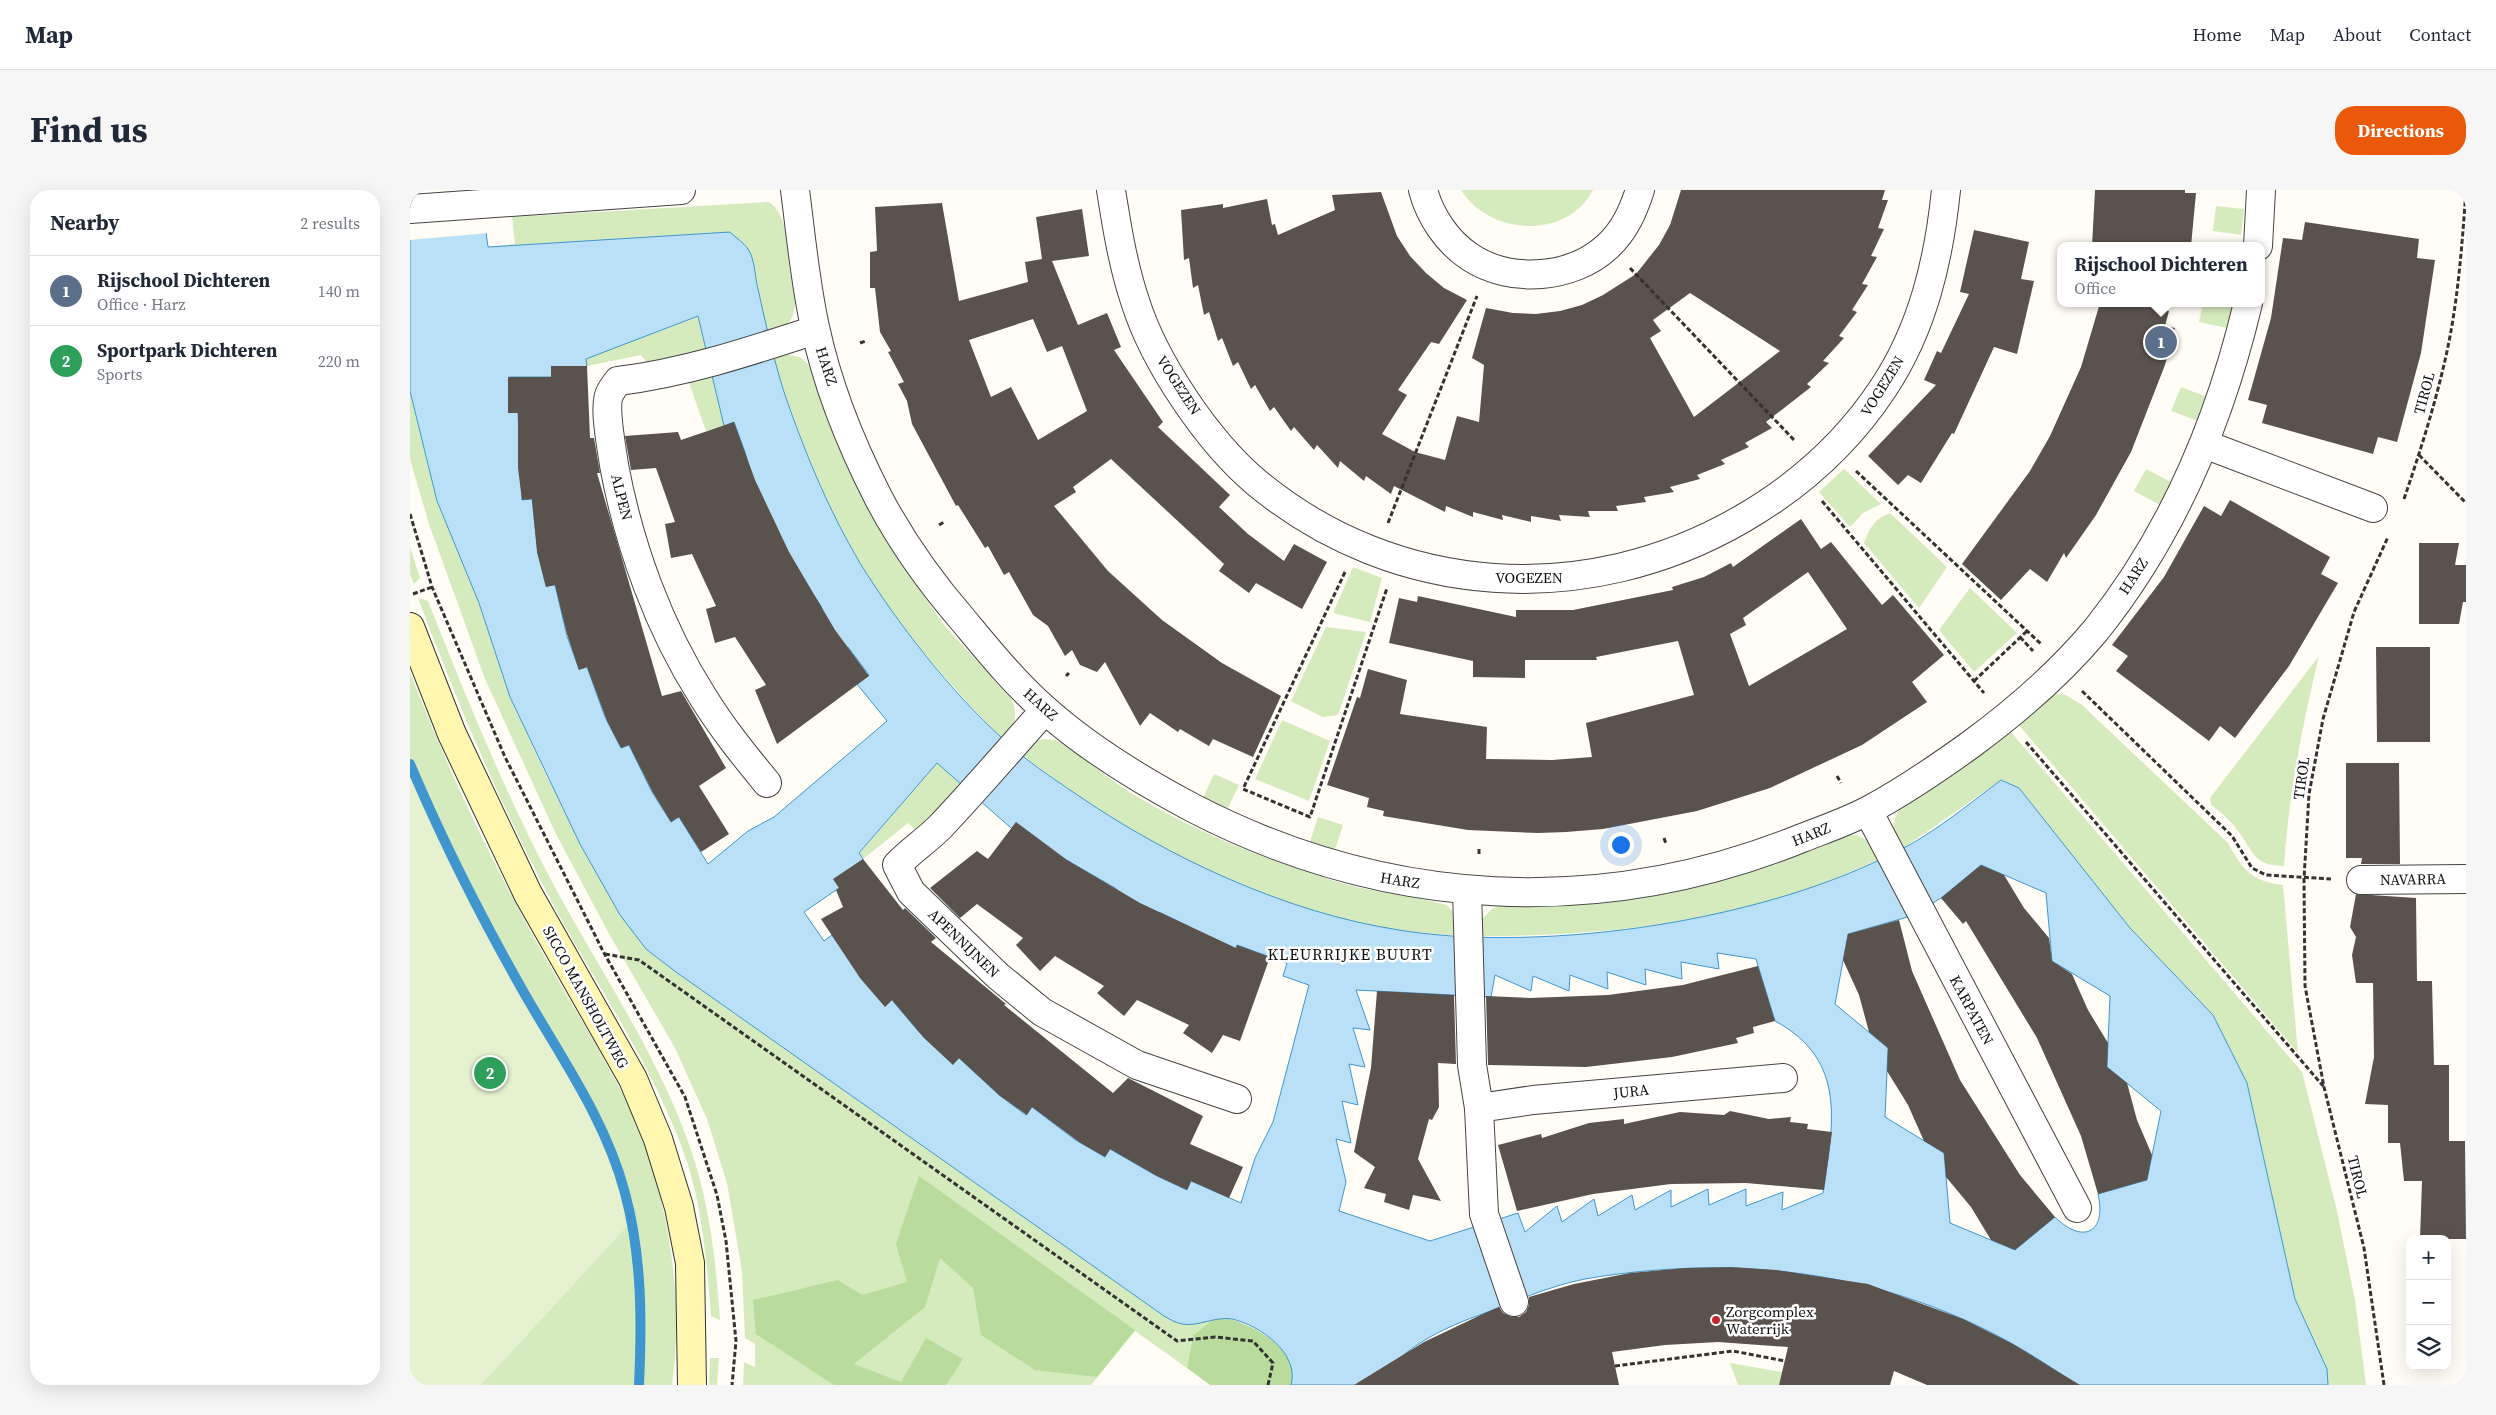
<!DOCTYPE html>
<html lang="en">
<head>
<meta charset="utf-8">
<style>
  :root { --surface:#fff; --page:#f6f6f7; --text:#1f2937; --muted:#747a83; --line:#e0e1e3; --accent:#ea580c }
  body { margin:0; font-family:"Source Serif 4",serif; background:var(--page); color:var(--text) }
  .controls { position:absolute; right:15px; bottom:15px; display:grid; overflow:hidden; border-radius:10px; box-shadow:0 5px 20px #0002 }
  .controls button { width:45px; height:45px; display:grid; place-items:center; padding:0; border:0; border-bottom:1px solid var(--line); background:var(--surface); color:var(--text); font:25px sans-serif }
  .you { position:absolute; left:1210px; top:654px; width:18px; height:18px; margin:-12px; border:4px solid #fff; border-radius:50%; background:#1a73e8; box-shadow:0 0 0 8px #1a73e833 }
  .badge { display:grid; place-items:center; width:32px; height:32px; border-radius:50%; background:var(--accent); color:#fff; font-size:16px; font-weight:700 }
  .pin { position:absolute; translate:-50% -50%; border:2px solid #fff; box-shadow:0 1px 5px #0006 }
  .popup { position:absolute; left:1647px; top:52px; width:208px; height:65px; box-sizing:border-box; display:grid; place-content:center; border-radius:10px; background:var(--surface); filter:drop-shadow(0 1px 4px #0005); font-size:16px; white-space:nowrap; color:var(--muted) }
  .popup b { font-size:19px; color:var(--text) }
  .popup::after { content:''; position:absolute; left:50%; top:100%; margin-left:-10px; border:10px solid transparent; border-top-color:var(--surface) }
  .list { margin:0; padding:0; list-style:none }
  h2 { display:flex; justify-content:space-between; align-items:center; height:65px; margin:0; padding:0 20px; font-size:21px }
  h2 small { font-size:16px; font-weight:400; color:var(--muted) }
  .list li { display:grid; grid-template-columns:32px 1fr auto; gap:15px; align-items:center; box-sizing:border-box; height:70px; padding:0 20px; border-top:1px solid var(--line) }
  .list b { display:block; font-size:19px; white-space:nowrap }
  .list p { margin:0; font-size:16px; white-space:nowrap; color:var(--muted) }
  .list em { font-size:16px; font-style:normal; color:var(--muted) }
  .icon { flex:none; width:28px; height:28px; fill:none; stroke:currentColor; stroke-width:2; stroke-linecap:round; stroke-linejoin:round }
  .map { position:relative; flex:none; width:2056px; height:1195px; overflow:hidden; border-radius:20px }
  header { display:flex; align-items:center; gap:30px; box-sizing:border-box; height:70px; padding:0 25px; background:var(--surface); border-bottom:1px solid var(--line) }
  header strong { font-size:24px }
  nav { display:flex; gap:28px; margin-inline-start:auto; font-size:18px }
  .intro { display:flex; align-items:center; justify-content:space-between; box-sizing:border-box; height:120px; padding:0 30px }
  h1 { margin:0; font-size:35px }
  .button { padding:12px 22px; border-radius:20px; background:var(--accent); color:#fff; font-size:18px; font-weight:700 }
  main { display:flex; gap:30px; padding:0 30px }
  aside { flex:1; background:var(--surface); border-radius:20px; box-shadow:0 5px 20px #0002 }
  .map>svg:first-child { display:block }
  .green { fill:#d5ebbd }
  .forest { fill:#b9dc9c }
  .pitch { fill:#e6f2cf }
  .water { fill:#b9e0f7; stroke:#3f96cf; fill-rule:evenodd }
  .pier { fill:#fffdf5 }
  .lines { fill:none; stroke-linecap:round; stroke-linejoin:round }
  .stream { stroke:#3f96cf; stroke-width:10 }
  .building { fill:#5a524d; fill-rule:evenodd }
  .street-casing { stroke:#444; stroke-width:30 }
  .secondary-casing { stroke:#333; stroke-width:30 }
  .path { stroke:#333; stroke-width:3; stroke-dasharray:5 2.5; stroke-linecap:butt }
  .street { stroke:#fff; stroke-width:28 }
  .secondary { stroke:#fff6b0; stroke-width:28 }
  .poi-dot { fill:#c4262e; stroke:#fff; stroke-width:2 }
  .labels { text-anchor:middle; dominant-baseline:central; stroke-width:5; stroke-linejoin:round; paint-order:stroke }
  .street-label { font-size:15px; fill:#111; stroke:#fff }
  .poi-label { font-size:15px; fill:#111; stroke:#fff; text-anchor:start }
  .neighbourhood-label { font-size:16px; letter-spacing:1px; fill:#111; stroke:#fff }
</style>
</head>
<body>
<header>
<strong>Map</strong>
<nav><a>Home</a><a>Map</a><a>About</a><a>Contact</a></nav>
</header>
<div class="intro"><h1>Find us</h1><a class="button">Directions</a></div>
<main>
<aside>
<h2>Nearby<small>2 results</small></h2>
<ul class="list">
<li><span class="badge" style="background:#5c6f8a">1</span><div><b>Rijschool Dichteren</b><p>Office · Harz</p></div><em>140 m</em></li>
<li><span class="badge" style="background:#2e9e5b">2</span><div><b>Sportpark Dichteren</b><p>Sports</p></div><em>220 m</em></li>
</ul>
</aside>
<div class="map">
<svg width="2056" height="1195" viewBox="0 0 2056 1195">
  <rect width="100%" height="100%" fill="#fffdf5"/>
  <g class="green">
    <path d="M1051 0H1183C1156 51 1079 45 1051 0Z"/>
    <path d="M358 12C380 21 382 85 386 107 384 131 380 136 358 144L339 60 65 82 76 43 78 57 105 54 102 27Z"/>
    <path d="M1806 16 1834 19 1831 45 1803 41Z"/>
    <path d="M1793 113H1823L1817 138 1789 132Z"/>
    <path d="M288 126 296 161 291 160 238 174 231 165 177 176 175 169Z"/>
    <path d="M369 163 390 167 398 174 450 302 488 369 534 435 601 508C609 525 605 536 593 550 541 496 489 438 450 373 412 308 385 237 363 166Z"/>
    <path d="M302 182 314 236 296 241 278 190Z"/>
    <path d="M1771 197 1797 207 1788 231 1761 221Z"/>
    <path d="M0 201 27 311 69 413 100 507 137 587 236 759 266 782 754 1126 772 1134 804 1129 783 1145 777 1178 725 1141 681 1195H333L334 1172 345 1177V1154L335 1148 332 1081 317 993 297 929 265 858 198 742 146 644 75 489 19 334 0 269Z"/>
    <path d="M1434 279 1471 314 1453 323 1440 337 1409 302Z"/>
    <path d="M1736 279 1761 292 1750 315 1724 301Z"/>
    <path d="M1480 323 1537 377 1509 418 1454 353C1460 338 1464 329 1480 323Z"/>
    <path d="M0 357 10 388 4 394 0 384Z"/>
    <path d="M943 377 972 388 960 432 923 423Z"/>
    <path d="M1560 398 1607 443 1564 482 1529 440Z"/>
    <path d="M8 408 18 411C55 505 93 598 140 688 187 777 249 865 281 960 300 1015 306 1073 310 1130L301 1126C297 1076 293 1023 278 975 244 872 178 785 130 689 83 598 44 504 8 408Z"/>
    <path d="M916 437 956 442 928 525 913 527 881 511Z"/>
    <path d="M1909 466C1892 536 1879 604 1874 676 1843 676 1844 661 1827 640 1820 630 1811 622 1801 615L1800 608Z"/>
    <path d="M0 482C30 559 64 636 103 708 129 759 159 808 187 857 200 882 216 906 227 933 259 1017 274 1105 262 1195H0Z"/>
    <path d="M1640 503 1656 505 1672 515 1818 653C1833 680 1841 691 1873 695L1888 863 1608 534Z"/>
    <path d="M872 530 920 551 899 611 845 589Z"/>
    <path d="M1600 541 1892 882 1927 1021 1945 1110 1956 1195H1918L1917 1179 1885 1109 1803 825 1720 738 1609 598 1591 590 1492 659 1482 640 1488 620 1501 609Z"/>
    <path d="M634 549 645 550 654 554C676 570 698 588 721 603 782 640 850 668 918 689 957 702 998 705 1037 715L1046 725 1048 745C894 741 730 657 611 564L624 551Z"/>
    <path d="M527 573 553 595 508 642 498 633 453 669 449 664Z"/>
    <path d="M804 584 829 595 817 620 793 608Z"/>
    <path d="M908 627 933 635 925 660 900 652Z"/>
    <path d="M1445 645C1459 648 1464 658 1471 669 1440 682 1410 695 1379 705 1279 737 1175 746 1071 746V730L1082 719 1092 715 1111 717 1182 713 1267 700 1364 675 1436 646Z"/>
    <path d="M300 1168H309L307 1195H299Z"/>
    <path d="M1320 1173 1372 1182 1369 1195H1328Z"/>
  </g>
  <g class="forest">
    <path d="M509 986 725 1140 687 1187 625 1180 571 1145 563 1098 530 1068 515 1117 444 1174 491 1192 516 1148 553 1169 536 1195H424L346 1144 343 1110 428 1090 452 1105 497 1092 486 1054Z"/>
    <path d="M804 1129C810 1129 818 1128 823 1130 849 1138 891 1162 881 1195H800L777 1178 783 1145Z"/>
  </g>
  <path class="pitch" d="M0 574C22 627 46 681 73 732 126 829 199 921 221 1032L71 1195H0Z"/>
  <path class="water" d="M0 0 75 35 78 57 320 42C325 47 334 53 338 59 345 69 345 88 348 99 356 135 364 171 375 205 395 263 419 321 450 373 487 433 541 502 593 549 615 570 641 587 666 604 759 668 877 723 989 740 1073 754 1181 747 1265 732 1342 718 1417 697 1488 661 1524 643 1559 614 1591 590L1609 598 1720 738 1803 825 1837 893 1885 1109 1917 1179 1918 1195H1666C1521 1088 1351 1059 1175 1089 1138 1096 1102 1113 1067 1126 1047 1133 1025 1143 1007 1155 992 1165 966 1189 952 1195 943 1195 893 1195 881 1195 890 1163 849 1135 822 1129 805 1126 788 1137 772 1134 766 1133 759 1129 754 1126L266 782 236 759 210 725 170 654 100 507 69 413 27 311 0 201ZM288 126 314 236 324 232 336 265 344 315 411 416 427 465 438 457 459 485 447 494 477 531 364 627 338 641 298 674 269 627 261 632 242 602 219 555 211 558 195 527 177 477 169 479 157 446 145 395 136 396 128 363 122 309 112 310 108 223 99 187H141L177 176 176 169ZM527 573 601 638 705 698 745 729 749 722 780 737 823 765 827 755 877 773 873 786 899 795 863 932 845 968 831 1013 781 991 777 1000 745 985 700 959 695 967 664 949 622 917 616 925 588 904 549 868 543 874 509 842 482 810 452 789 422 745 414 751 394 722 429 698 453 669 449 663ZM1571 675 1636 703 1642 771 1700 806 1697 877 1751 921 1737 990 1688 1004C1697 1044 1672 1054 1645 1027L1605 1060 1540 1033 1534 963 1475 927 1478 858 1425 814 1438 744 1501 726 1531 708ZM1307 763 1346 769 1365 831C1438 870 1423 935 1413 1003L1372 1020 1373 1002 1336 1016V999L1299 1015 1298 999 1261 1017V1000L1225 1020 1222 1005 1188 1026 1184 1009 1152 1032 1147 1016 1115 1042 1108 1023 1020 1051 929 1021 936 992 926 949 941 953 932 911 948 915 939 874 955 877 943 838 960 840 946 800 1081 807 1085 785 1121 801 1123 786 1159 801 1160 785 1198 799 1197 782 1236 795 1235 779 1272 789 1271 772 1309 779Z"/>
  <path class="pier" d="M0 0H59L77 34 79 43 0 50Z"/>
  <g class="lines">
    <path class="stream" d="M0 574C33 652 71 727 113 801 150 866 196 930 215 1003 232 1066 232 1131 229 1195"/>
  </g>
  <g class="building">
    <path d="M1271 0H1475L1472 10H1478L1468 38 1474 39 1461 66 1467 67 1452 94 1458 95 1442 120 1447 122 1429 146 1434 148 1413 171 1419 173 1397 194 1401 197 1356 232 1362 238 1335 253 1339 257 1311 270 1315 274 1287 285 1290 289 1260 297 1264 302 1234 307 1236 312 1206 316 1208 321H1178L1180 327 1149 325 1151 331 1121 326V332L1092 325 1093 330 1063 322V327L1036 316 1035 322 984 296 981 304 956 286 954 291 930 271 928 278 907 255 904 260 884 237 881 241 864 217 860 221 845 195 841 199 828 172 823 176 812 148 808 151 799 122 794 125 788 95 783 98 779 68 774 70 771 20 813 14V18L857 9 862 35 865 34 868 45 925 20 922 5 971 2 987 46 1000 66 1016 83 1034 98 1057 110 1029 154 1021 152 988 200 997 205 972 244 1005 262 1035 270 1047 226 1069 232 1074 175 1062 168 1076 118 1103 123 1126 124 1150 121 1172 115 1193 105 1226 84 1249 55 1260 35ZM1280 103 1370 161 1284 227 1240 148 1251 141 1243 130Z"/>
    <path d="M1685 0H1775V3H1786L1781 56H1682Z"/>
    <path d="M532 13 549 111 618 92 615 72 632 69 626 27 672 19 679 66 642 71 668 135 697 123 711 157 704 160 753 232 748 237 820 305 809 317 838 344 874 371 884 354 917 372 892 419 846 393 839 403 809 381 814 374 701 269 663 297 666 302 644 316 698 381 752 430 812 473 871 506 843 567 803 549 799 556 770 539 768 542 740 523 730 536 695 472 687 482 670 475 662 460 655 466 638 436 623 425 599 382 594 385 578 356 575 358 548 315 546 316 502 234 497 211 488 194 494 192 478 162 481 161 470 142 465 98H460V62L467 61 465 17ZM623 129 637 162 652 156 677 221 628 250 601 197 581 207 559 150Z"/>
    <path d="M1895 32 2009 49 2007 68 2025 70 2011 163 1987 252 1968 247 1963 264 1852 233 1857 215 1838 210 1861 128 1873 48 1892 50Z"/>
    <path d="M1564 40 1619 52 1611 89 1624 91 1607 164 1584 157 1544 244 1542 243 1511 293 1498 285 1488 295 1458 266 1526 195 1514 190 1527 161 1531 163 1559 104 1550 102Z"/>
    <path d="M1690 113H1723L1759 121 1755 136 1765 138 1755 175 1721 262 1686 325 1656 368 1654 363 1637 392 1620 379 1591 410 1552 374 1620 281 1640 246 1671 177Z"/>
    <path d="M141 176H177L180 248H184L190 283H187L252 506 271 501 316 578 289 596 319 644 291 662 269 627 261 632 242 601 219 555 211 558 197 531 177 477 169 480 157 444 145 395 136 397 127 362 122 309 112 310 108 278V223H98V187H141Z"/>
    <path d="M324 232 345 290 379 362 425 440 459 486 367 554 345 500 356 495 325 447 305 453 296 419 306 416 282 364 261 368 255 334 265 332 246 278 221 280 215 246 268 242 271 250Z"/>
    <path d="M1820 310 1920 367 1911 384 1928 393 1879 476 1825 548 1810 536 1799 551 1706 481 1718 466 1702 455 1754 387 1794 316 1811 326Z"/>
    <path d="M1391 329 1411 359 1421 352 1472 415 1483 405 1534 465 1502 492 1517 512 1452 555 1360 598 1287 621 1193 639 1156 642 1128 643 1058 640 973 626 974 621 957 617 959 608 917 595 947 507 950 508 958 479 997 490 990 524 1077 537 1076 569 1142 570 1182 567 1176 533 1284 505 1268 451 1186 467 1187 470H1115V488L1063 487V471L979 453 989 408 1007 412 1008 406 1106 427V420H1163L1263 400 1262 397 1294 387 1321 373 1323 377ZM1398 382 1437 439 1339 496 1320 444 1336 435 1333 428Z"/>
    <path d="M2009 353H2049L2045 375H2056V412H2053L2049 434H2009Z"/>
    <path d="M1966 457H2020V552H1967Z"/>
    <path d="M1936 573H1989L1990 674H1951L1952 668H1936Z"/>
    <path d="M606 632 657 670 730 713 826 758 827 755 860 767 830 851 813 845 802 863 773 843 779 835 727 810 714 826 687 803 694 796 645 766 630 781 606 755 613 748 567 714 550 728 520 698 567 661 578 669Z"/>
    <path d="M453 669 493 720 495 718 526 748 521 752 596 814 594 815 703 903 718 888 793 926 780 954 833 977 819 1008 781 991 777 1000 747 986 700 959 695 967 669 952 622 917 617 925 590 906 549 868 543 875 514 848 482 810 475 817 450 788 411 729 433 717 426 700 429 698 423 689Z"/>
    <path d="M1571 675 1594 685 1614 718 1639 748 1642 771 1662 784 1678 820 1698 853 1697 877 1717 893 1727 930 1742 965 1737 990 1688 1004 1671 946 1627 848 1556 731 1553 734 1531 708Z"/>
    <path d="M1946 704 2006 708 2007 791H2022L2024 875H2039V951H2055L2056 1049H2010L2012 991H1994L1990 953H1978V915L1955 914 1964 867 1963 793H1946L1942 765 1946 747 1940 737Z"/>
    <path d="M1489 730 1502 781 1550 890 1610 985 1645 1027 1605 1060 1581 1050 1561 1017 1536 987 1534 963 1514 951 1498 915 1477 881 1478 858 1459 842 1449 805 1433 770 1438 744Z"/>
    <path d="M1348 776 1365 831 1343 837 1344 843 1326 848 1328 853 1262 867 1176 877 1078 875 1076 806 1120 808 1198 805 1273 795Z"/>
    <path d="M967 801 1044 805 1046 874 1028 873 1029 917 1022 930 1019 929 1008 969 1031 1011 1003 1005 999 1020 974 1012 976 1004 954 998 965 977 944 962 961 878Z"/>
    <path d="M1320 921 1359 929 1381 927 1380 932 1398 934 1397 939 1422 942 1414 1000 1336 993 1261 994 1183 1004 1107 1021 1088 955 1131 944 1132 948 1179 933 1214 929V934L1270 922 1314 925Z"/>
    <path d="M1321 1077 1366 1080 1458 1094 1553 1129 1603 1154 1670 1195H1517L1484 1181 1480 1195H1369L1378 1157 1308 1152 1255 1155 1202 1162 1209 1195H944L1014 1152 1075 1123 1089 1117 1093 1123 1101 1127H1109L1116 1122 1119 1115V1107L1164 1094 1220 1083 1276 1078Z"/>
  </g>
  <g class="lines">
    <defs>
      <g id="street">
        <path d="M385 0C391 46 395 92 405 137 417 194 442 256 468 307 491 351 521 393 553 430 578 460 603 491 632 517 676 557 730 590 783 618 976 718 1190 730 1392 648 1415 639 1439 631 1461 619 1496 600 1528 578 1560 555 1605 522 1650 483 1686 440 1762 345 1810 231 1838 113"/>
        <path d="M701 0C707 38 713 75 725 111 744 172 798 252 847 293 986 408 1177 419 1332 329 1389 296 1438 252 1474 197 1513 138 1529 69 1536 0"/>
        <path d="M1013 0C1020 26 1037 52 1060 67 1101 94 1163 89 1198 56 1215 40 1223 21 1230 0"/>
        <path d="M0 19 271 0"/>
        <path d="M1848 56 1851 0"/>
        <path d="M1794 254 1963 318"/>
        <path d="M635 520C600 559 566 599 530 637 516 651 500 661 487 675L501 702 588 786 632 822 727 875 827 909"/>
        <path d="M357 593C334 565 312 538 293 507 249 438 219 356 204 275 202 259 193 216 200 203 202 199 205 195 208 191 275 183 341 161 405 140"/>
        <path d="M1458 621 1667 1018"/>
        <path d="M1951 690 2056 689"/>
        <path d="M1057 700 1062 875 1069 918 1123 910 1373 888"/>
        <path d="M1069 918 1074 1024 1104 1112"/>
      </g>
      <path id="secondary" d="M0 437 42 544 118 704 223 889 248 949 269 1017 280 1073 282 1195"/>
    </defs>
    <use href="#street" class="street-casing"/>
    <use href="#secondary" class="secondary-casing"/>
    <g class="path">
      <path d="M1220 78 1385 251"/>
      <path d="M450 153 456 151"/>
      <path d="M2009 265 2056 313"/>
      <path d="M1446 281 1631 454"/>
      <path d="M1994 309C2010 262 2025 215 2036 166 2048 112 2052 56 2056 0"/>
      <path d="M1412 311 1574 503"/>
      <path d="M0 324 22 397 95 567 194 763 275 907 307 1005 316 1051 326 1151 322 1195"/>
      <path d="M978 333 1067 106"/>
      <path d="M529 335 534 332"/>
      <path d="M935 382 833 599 900 627 977 398"/>
      <path d="M3 404 22 397"/>
      <path d="M1610 447 1623 461"/>
      <path d="M656 486 659 483"/>
      <path d="M1564 491 1617 441"/>
      <path d="M1672 501 1822 646 1842 678 1856 685 1921 689"/>
      <path d="M1616 552 1914 897"/>
      <path d="M1427 586 1431 593"/>
      <path d="M1254 648 1256 654"/>
      <path d="M1069 659V666"/>
      <path d="M195 764 229 770 767 1151 805 1147 843 1151 863 1173 858 1195"/>
      <path d="M1205 1176 1323 1161 1375 1171"/>
      <path d="M1974 1195 1954 1058 1914 897 1895 796 1894 689 1899 604 1913 529 1944 422 1978 347"/>
    </g>
    <use href="#street" class="street"/>
    <use href="#secondary" class="secondary"/>
  </g>
  <circle class="poi-dot" cx="1306" cy="1130" r="5"/>
  <g class="labels">
    <g class="street-label">
      <text transform="translate(417 176) rotate(72)">HARZ</text>
      <text transform="translate(769 195) rotate(57)">VOGEZEN</text>
      <text transform="translate(1472 196) rotate(-58)">VOGEZEN</text>
      <text transform="translate(2014 203) rotate(-75)">TIROL</text>
      <text transform="translate(212 307) rotate(76)">ALPEN</text>
      <text transform="translate(1723 386) rotate(-57)">HARZ</text>
      <text x="1119" y="387">VOGEZEN</text>
      <text transform="translate(631 514) rotate(42)">HARZ</text>
      <text transform="translate(1891 588) rotate(-82)">TIROL</text>
      <text transform="translate(1401 644) rotate(-22)">HARZ</text>
      <text transform="translate(2003 689) rotate(-1)">NAVARRA</text>
      <text transform="translate(990 690) rotate(9)">HARZ</text>
      <text transform="translate(554 753) rotate(44)">APENNIJNEN</text>
      <text transform="translate(176 807) rotate(61)">SICCO MANSHOLTWEG</text>
      <text transform="translate(1562 820) rotate(62)">KARPATEN</text>
      <text transform="translate(1221 901) rotate(-6)">JURA</text>
      <text transform="translate(1948 987) rotate(76)">TIROL</text>
    </g>
    <g class="poi-label">
      <text x="1316" y="1121">Zorgcomplex<tspan x="1316" dy="17">Waterrijk</tspan></text>
    </g>
    <g class="neighbourhood-label">
      <text x="940" y="764">KLEURRIJKE BUURT</text>
    </g>
  </g>
</svg>
<div class="controls">
<button>+</button>
<button>−</button>
<button><svg class="icon" aria-label="layers" viewBox="0 0 24 24"><path d="M12 4l9 5-9 5-9-5zM3 14l9 5 9-5"/></svg></button>
</div>
<div class="you"></div>
<div class="pin badge" style="left:1751px;top:152px;background:#5c6f8a">1</div>
<div class="popup"><b>Rijschool Dichteren</b>Office</div>
<div class="pin badge" style="left:80px;top:883px;background:#2e9e5b">2</div>
</div>
</main>
</body>
</html>
